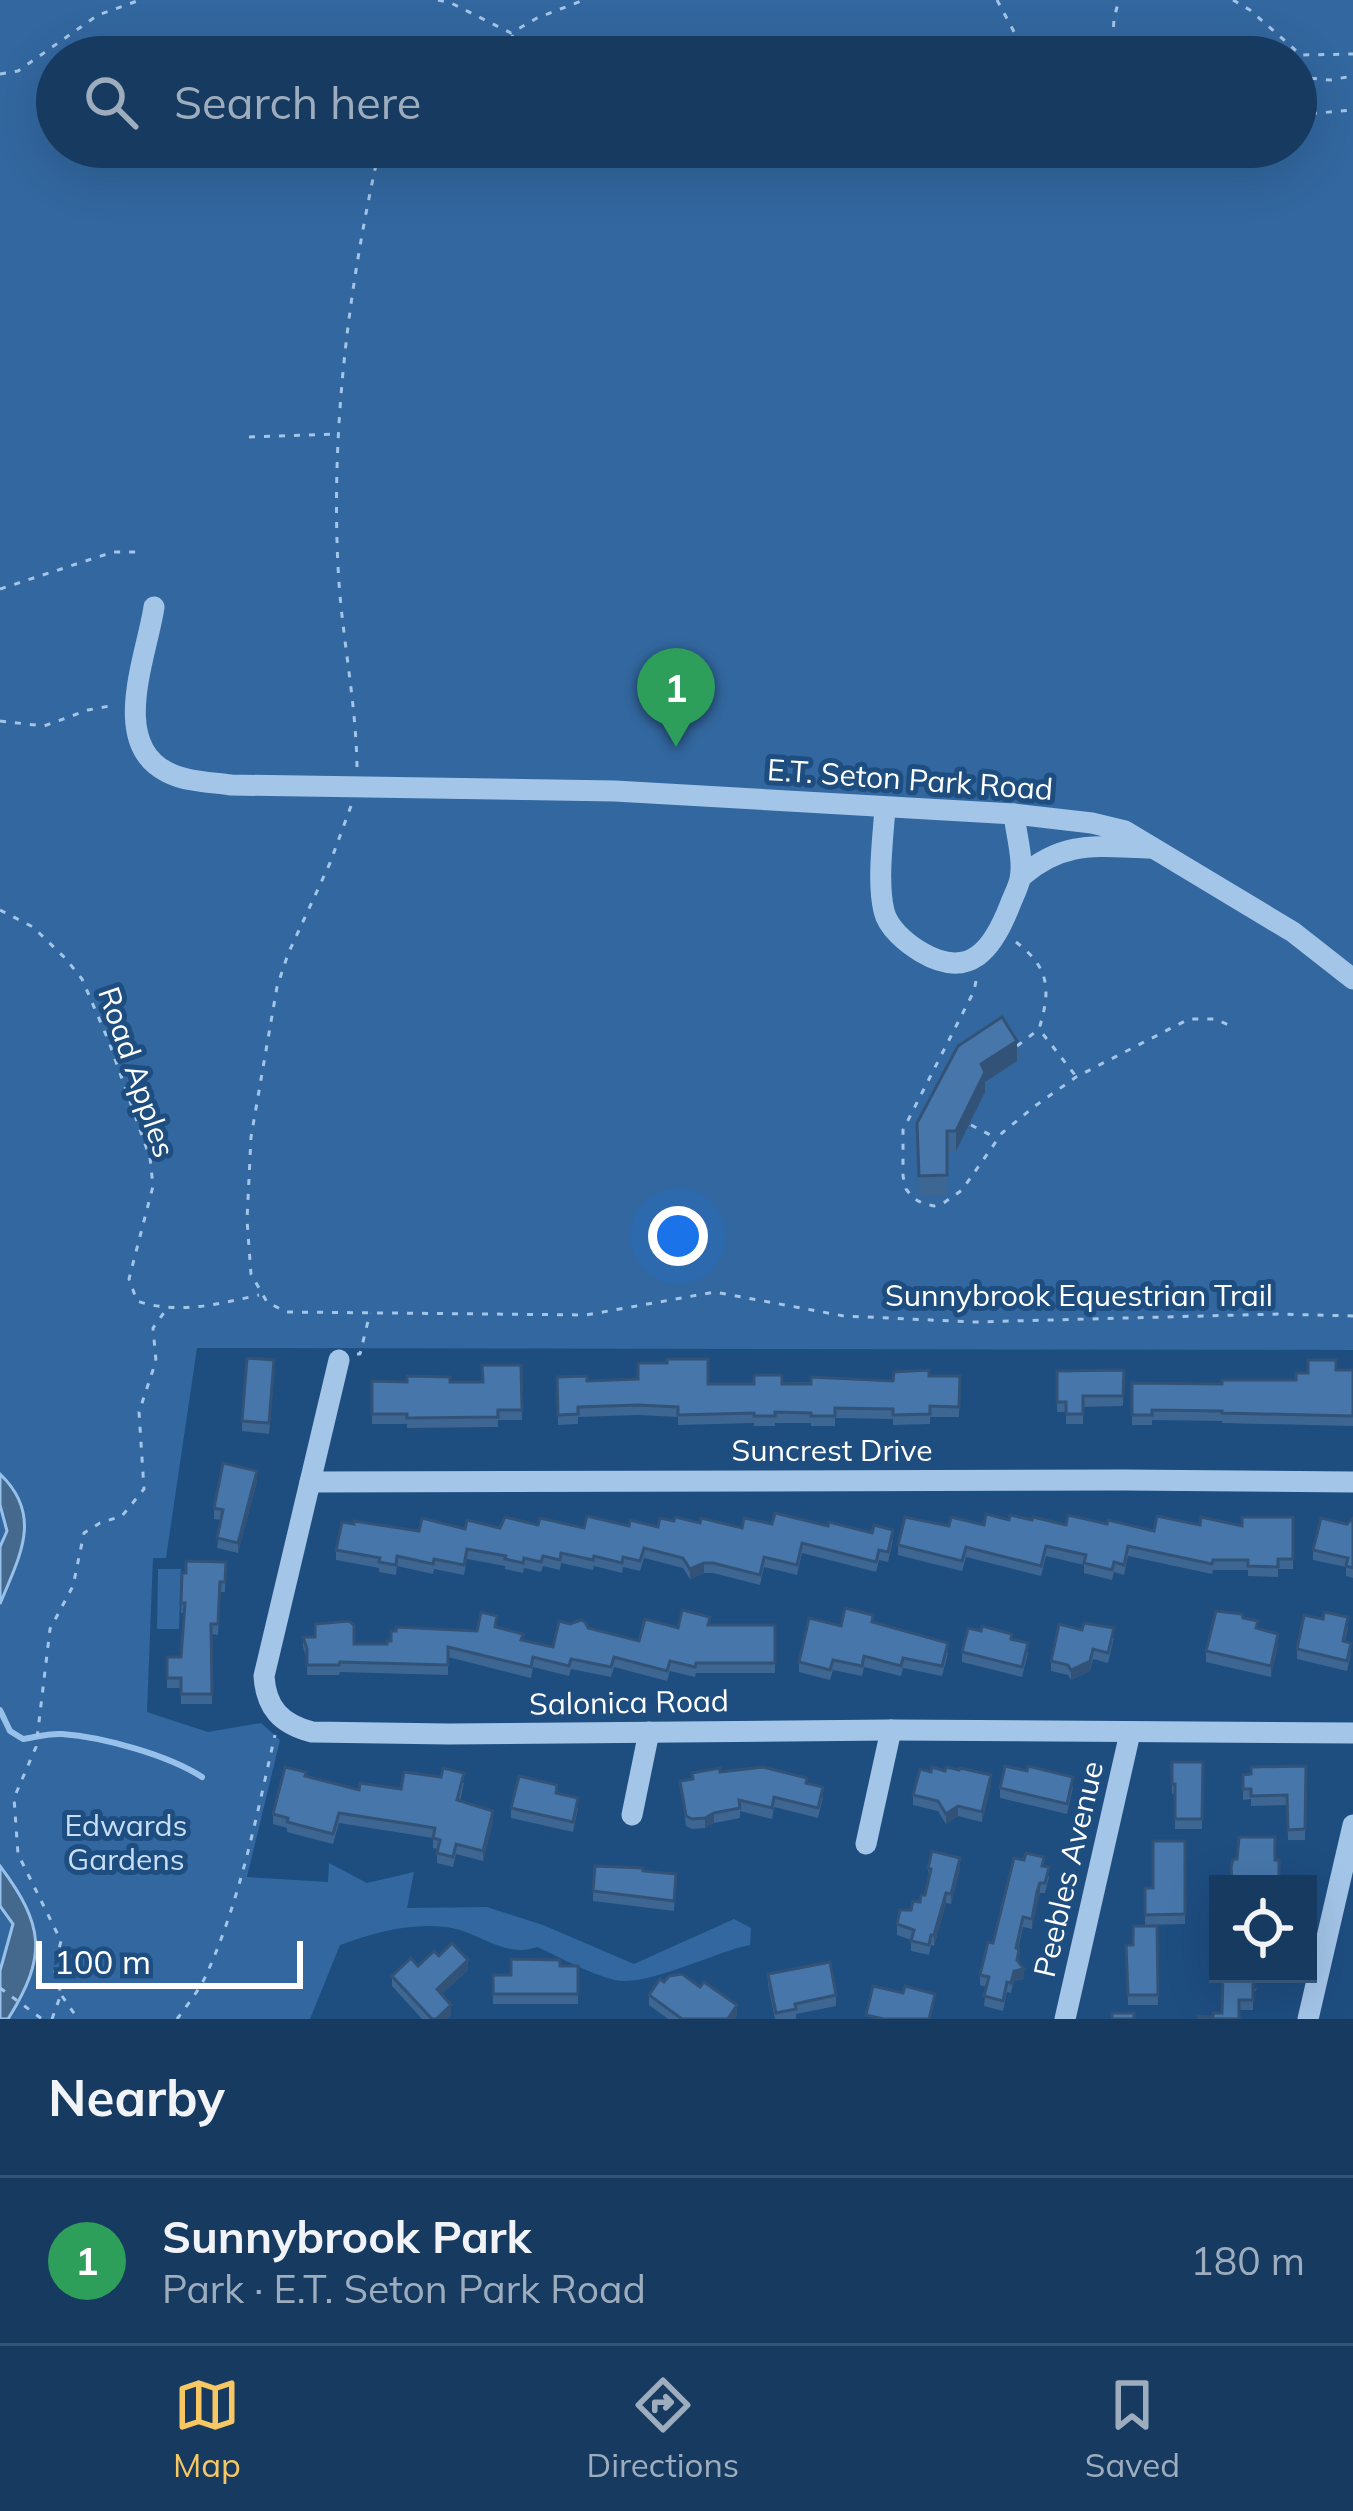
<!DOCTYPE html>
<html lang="en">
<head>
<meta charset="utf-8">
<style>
  :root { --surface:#163a60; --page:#234569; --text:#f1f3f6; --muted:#9eadbd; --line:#355475; --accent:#f7c763 }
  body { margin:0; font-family:Mulish,sans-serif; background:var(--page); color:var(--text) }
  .controls { position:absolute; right:36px; bottom:36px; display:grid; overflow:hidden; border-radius:0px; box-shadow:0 12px 48px #0002 }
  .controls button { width:108px; height:108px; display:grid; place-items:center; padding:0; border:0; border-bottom:3px solid var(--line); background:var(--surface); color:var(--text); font:60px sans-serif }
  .scale { position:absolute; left:36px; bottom:30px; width:267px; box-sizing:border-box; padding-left:12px; border:6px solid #fff; border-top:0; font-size:33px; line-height:42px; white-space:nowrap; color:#fff; -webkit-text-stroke:9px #1e4d80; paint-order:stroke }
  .you { position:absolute; left:678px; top:1236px; width:42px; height:42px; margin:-30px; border:9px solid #fff; border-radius:50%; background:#1a73e8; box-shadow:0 0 0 18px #1a73e833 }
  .badge { display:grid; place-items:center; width:78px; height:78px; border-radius:50%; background:var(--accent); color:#fff; font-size:39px; font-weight:700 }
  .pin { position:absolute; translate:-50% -99px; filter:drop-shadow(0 3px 6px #0008) }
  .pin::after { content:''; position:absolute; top:63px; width:42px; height:36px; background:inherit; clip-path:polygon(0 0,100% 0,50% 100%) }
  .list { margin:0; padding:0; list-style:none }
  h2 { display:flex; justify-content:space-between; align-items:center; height:156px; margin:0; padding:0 48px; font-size:51px }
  h2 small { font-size:39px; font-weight:400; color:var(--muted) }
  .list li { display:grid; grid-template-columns:78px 1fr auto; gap:36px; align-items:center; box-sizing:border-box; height:168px; padding:0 48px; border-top:3px solid var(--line) }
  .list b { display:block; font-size:45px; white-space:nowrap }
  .list p { margin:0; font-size:39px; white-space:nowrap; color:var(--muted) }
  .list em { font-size:39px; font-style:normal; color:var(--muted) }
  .icon { flex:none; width:66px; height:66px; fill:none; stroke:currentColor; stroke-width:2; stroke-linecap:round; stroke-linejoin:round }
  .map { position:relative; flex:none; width:1353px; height:2019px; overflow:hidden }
  .search { position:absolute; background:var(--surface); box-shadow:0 12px 48px #0002; left:36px; right:36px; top:36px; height:132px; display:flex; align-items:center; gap:30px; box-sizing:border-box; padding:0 42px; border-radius:66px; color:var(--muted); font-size:45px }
  .sheet { height:324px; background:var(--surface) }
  nav { display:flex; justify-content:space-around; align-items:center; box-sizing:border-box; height:168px; border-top:3px solid var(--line); background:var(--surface); font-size:33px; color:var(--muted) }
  nav a { display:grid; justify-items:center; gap:6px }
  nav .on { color:var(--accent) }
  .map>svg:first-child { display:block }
  .green { fill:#32679f; fill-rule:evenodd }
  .water { fill:#45688d; stroke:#97c0ea; stroke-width:3 }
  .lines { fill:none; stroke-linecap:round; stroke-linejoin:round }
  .stream { stroke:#97c0ea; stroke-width:6 }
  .path { stroke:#a3c5e8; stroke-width:3; stroke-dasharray:6 9; stroke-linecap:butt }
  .minor { stroke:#a3c5e8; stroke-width:21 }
  .wall { fill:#3d6692 }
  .shaded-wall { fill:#325377 }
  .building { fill:#4777aa; stroke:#325377; stroke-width:3 }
  .labels { text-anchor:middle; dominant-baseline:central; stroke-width:10; stroke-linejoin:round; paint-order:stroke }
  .street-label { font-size:30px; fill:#fff; stroke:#1e4d80 }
  .park-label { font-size:30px; fill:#c7def6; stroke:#1e4d80 }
</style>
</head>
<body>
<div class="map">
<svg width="1353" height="2019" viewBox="0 0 1353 2019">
  <rect width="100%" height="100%" fill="#1e4d80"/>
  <g class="green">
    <path d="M0 0H1353V1350L197 1348 166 1558H153L147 1712 208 1732 261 1723 280 1740 247 1877 328 1882 329 1863 367 1883 414 1872 407 1908 487 1907 543 1925 634 1964 734 1919 751 1928 750 1945C714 1952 648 1987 615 1980 589 1974 562 1958 537 1947 503 1959 478 1930 445 1927 409 1923 373 1933 340 1945L310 2019H0ZM57 57H1296V147H57Z"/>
    <path d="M158 1569H181L179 1629H157Z"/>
  </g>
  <g class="water">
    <path d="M0 1474C44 1516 19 1557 0 1604V1547L7 1531 0 1505Z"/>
    <path d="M0 1866C44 1925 48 1955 8 2019H0V1971L13 1924 0 1906Z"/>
  </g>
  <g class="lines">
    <path class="stream" d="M0 1710 10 1731 23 1739C36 1737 49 1733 62 1734 103 1737 168 1755 202 1777"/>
    <g class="path">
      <path d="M438 0 451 3 511 33 537 18 584 0"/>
      <path d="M997 0 1026 54 1031 57"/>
      <path d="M1233 0 1250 10 1301 55 1353 54"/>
      <path d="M512 35 521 57"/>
      <path d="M556 57 605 52 665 57"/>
      <path d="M1112 57 1114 18 1119 0"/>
      <path d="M0 74 18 71 98 15 140 0"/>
      <path d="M1296 77 1330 80 1353 76"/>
      <path d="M1296 115 1353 110"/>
      <path d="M249 437 337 434"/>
      <path d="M0 589 113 552H140"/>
      <path d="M0 721 44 726 88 710 115 705"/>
      <path d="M357 767C356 699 341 633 338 566 331 427 349 282 380 147"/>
      <path d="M351 806 330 863 288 954 277 987 251 1137 247 1220 251 1274 267 1302 286 1312 586 1315 715 1292 844 1316 974 1322 1279 1314 1353 1316"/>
      <path d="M0 910 33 927 66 959 82 979 109 1042 150 1158 153 1186 129 1279 137 1301C178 1315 218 1304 259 1295"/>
      <path d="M1016 942C1050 968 1051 990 1039 1029L1075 1075"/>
      <path d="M976 981 974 991 903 1130V1176L906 1189 913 1198 922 1203 934 1206 945 1202 962 1190 1002 1133 1035 1106 1076 1077 1189 1019H1215L1231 1026"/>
      <path d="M1017 1046 1038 1030"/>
      <path d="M971 1125 996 1138"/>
      <path d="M357 1354H360L370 1313"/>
      <path d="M0 1988 42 2019"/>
      <path d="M62 1996 78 2019"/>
      <path d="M52 2019 61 1994 54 1968 61 1941 18 1854 14 1798 36 1747 50 1629 73 1586 84 1533 100 1523 122 1516 144 1489 139 1412 156 1361 153 1328 168 1307"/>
      <path d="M177 2019C188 2004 201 1988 208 1971 241 1897 257 1814 275 1735"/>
    </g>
    <g class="minor">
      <path d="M154 607C147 655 109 743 167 772 186 782 210 782 231 785L615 791 1014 814 1092 823 1125 831 1293 932 1353 979"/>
      <path d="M885 808C883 838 877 882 884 911 888 928 906 943 921 952 970 981 993 949 1010 905 1013 897 1018 888 1020 879 1024 860 1016 834 1014 814"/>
      <path d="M1022 876C1065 839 1098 847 1152 848"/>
      <path d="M339 1360 264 1676C266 1708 281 1724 312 1732L449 1734 891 1730 1353 1733"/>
      <path d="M310 1482 1123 1480 1353 1482"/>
      <path d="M632 1815 649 1732"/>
      <path d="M866 1844 891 1730"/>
      <path d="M1065 2019 1130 1733"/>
      <path d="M1308 2019 1353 1825"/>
    </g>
  </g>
  <g class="wall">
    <path d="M1017 1061 985 1082V1092L956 1151H947V1195L919 1196 917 1123Z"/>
    <path d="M521 1365 522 1420H498V1427L407 1428V1424H372V1381L483 1382Z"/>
    <path d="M274 1370 269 1434 242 1431V1421Z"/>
    <path d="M1124 1370 1123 1406 1083 1407V1424H1066V1412H1057V1371Z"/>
    <path d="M1336 1370H1353V1426L1222 1423V1421L1152 1420V1425H1132V1383L1222 1384 1296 1380Z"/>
    <path d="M929 1376H960L959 1417H930V1424L893 1425V1419L835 1418V1426H811V1423H775V1426H754V1423L678 1425V1417L638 1415 578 1417V1424L558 1425 557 1377 587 1381 708 1384 893 1381Z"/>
    <path d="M219 1480 257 1481 238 1553 217 1548 221 1520 214 1519V1508Z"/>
    <path d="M1293 1517V1569H1278V1577L1248 1576V1570H1213L1212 1574 1128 1556 1124 1575 1114 1572 1112 1580 1084 1573V1565L1046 1556 1041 1576 966 1557 962 1571 898 1555V1545L949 1526 984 1525 1009 1520H1032L1066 1525 1107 1524 1154 1531 1200 1525 1242 1526Z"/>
    <path d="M1353 1518V1578L1346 1576V1567L1313 1560V1550Z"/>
    <path d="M674 1521 742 1528 772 1524 893 1540 888 1562 879 1560 876 1572 802 1553 797 1575 764 1567 760 1585 713 1573H704L690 1579 683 1568 644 1558 640 1571 623 1567 622 1573 594 1566 593 1570 561 1563 560 1570 543 1566 541 1572 524 1568 523 1573 505 1569V1566L467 1559 464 1575 434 1569 433 1574 397 1566 396 1575 379 1572V1568L336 1560V1550L419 1531 538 1525 584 1528 629 1526 658 1527Z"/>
    <path d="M226 1562 225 1592H220L218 1635 212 1634V1704H181V1688H167V1657H181L184 1613H181L182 1573Z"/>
    <path d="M1243 1618 1278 1644 1271 1677 1206 1662V1651Z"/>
    <path d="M1323 1619 1348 1627 1345 1641 1351 1653 1347 1671 1297 1659V1649Z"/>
    <path d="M873 1622 948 1653 942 1676 903 1668 901 1676 864 1667 862 1676 833 1670 830 1680 799 1672V1662L841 1626Z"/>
    <path d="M710 1625H775V1673H696L695 1677 670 1671 667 1681 614 1667 611 1677 571 1669 569 1676 533 1667 531 1678 448 1657V1675L340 1672 339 1675H307V1659L303 1647V1637L354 1644H387L497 1628 523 1640 553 1647 588 1628 639 1641 678 1628Z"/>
    <path d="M1114 1638 1108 1663 1093 1659 1090 1671 1071 1680 1068 1675 1051 1671V1661Z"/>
    <path d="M1012 1639 1028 1653 1022 1677 962 1662V1652Z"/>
    <path d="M1172 1762H1203L1202 1829H1175V1794H1172Z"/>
    <path d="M1306 1766 1305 1840H1288L1287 1805 1251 1806V1799L1243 1800V1775Z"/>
    <path d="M1027 1771 1073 1787 1067 1814 1000 1798V1788Z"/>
    <path d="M720 1772 807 1783 823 1797 818 1818 774 1807 772 1819 740 1811V1818L714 1823 705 1828 692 1829 686 1826 680 1781Z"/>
    <path d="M306 1777 359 1790 401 1789 464 1783 460 1801 493 1821 483 1861 456 1854 453 1867 437 1863V1849L433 1848V1838L339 1823 333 1844 287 1832V1828L273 1824V1814Z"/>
    <path d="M991 1785 982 1822 958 1816 946 1824 938 1811 913 1805V1795Z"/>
    <path d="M557 1794 578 1808 573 1832 511 1818V1808Z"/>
    <path d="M1185 1841V1924L1145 1925V1888H1153Z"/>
    <path d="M1024 1860 1044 1866 1049 1877 1045 1893H1040L1037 1902 1032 1929 1023 1927 1018 1949V1962L1024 1979 1014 1981 1011 1993 1007 1992 1003 2011 984 2006 986 1987 980 1985V1975Z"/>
    <path d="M928 1868H960L951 1904 946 1903 934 1946 931 1945 929 1955 911 1951V1940L897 1935V1924L925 1895 929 1878Z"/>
    <path d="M643 1871 676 1884 674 1911 593 1901V1891Z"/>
    <path d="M1157 1926 1158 2005H1128L1126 1945H1133Z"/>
    <path d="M439 1956 468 1970 442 1994 451 2015 447 2019H422L392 1986V1976Z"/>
    <path d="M560 1966H578V2004H493V1975H511Z"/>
    <path d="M768 1974 836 1995V2006L796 2014V2019H775L768 1984Z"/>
    <path d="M1258 1987 1253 1994V2010H1239V2019L1213 2017 1222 2013Z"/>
    <path d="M649 1995 737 2015 734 2019H668L649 2005Z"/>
  </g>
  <g class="shaded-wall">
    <path d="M1017 1041V1061L985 1082V1092L956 1151V1131L981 1064Z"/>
    <path d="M257 1471V1481L238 1553V1543Z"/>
    <path d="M704 1563V1573L690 1579V1569Z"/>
    <path d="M1278 1634V1644L1271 1677V1666Z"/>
    <path d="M1093 1649 1090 1671 1071 1680V1670Z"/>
    <path d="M991 1775V1785L982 1822V1812Z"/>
    <path d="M958 1806V1816L946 1824V1814Z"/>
    <path d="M493 1811V1821L483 1861V1851Z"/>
    <path d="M714 1813V1823L705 1828V1818Z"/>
    <path d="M960 1858V1868L951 1904V1894Z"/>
    <path d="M1040 1883V1893L1032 1929V1919Z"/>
    <path d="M946 1893V1903L934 1946V1935Z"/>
    <path d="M468 1960V1970L437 1999V1989Z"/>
    <path d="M1024 1969V1979L1014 1981 1011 1993 1014 1971Z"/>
    <path d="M451 2005V2015L447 2019H436Z"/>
    <path d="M737 2005V2015L734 2019H729Z"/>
  </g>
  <g class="building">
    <path d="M1002 1017 1017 1041 981 1064 985 1072 956 1131H947V1175L919 1176 917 1123 958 1046Z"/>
    <path d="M247 1358 274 1360 269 1423 242 1421Z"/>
    <path d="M667 1359H708V1384H754V1375H782V1384H811V1377L893 1381 894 1372 929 1370V1376H960L959 1407 930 1406V1414L893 1415V1409L835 1408V1416H811V1413L775 1412V1416H754V1413L678 1415V1407L638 1405 578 1407V1414L558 1415 557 1377 587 1376V1381L638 1379V1363H667Z"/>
    <path d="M1308 1360H1336V1370H1353V1416L1222 1413V1411L1152 1410V1415H1132V1383L1222 1384V1380H1296V1373H1308Z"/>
    <path d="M482 1365H521L522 1410H498V1417L407 1418V1414H372V1381L407 1382V1376L450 1377V1382H483Z"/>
    <path d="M1124 1370 1123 1396H1083V1414H1066V1402H1057V1371Z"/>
    <path d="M223 1463 257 1471 238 1543 217 1538 223 1510 214 1508Z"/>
    <path d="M775 1513 828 1526 829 1522 872 1533 874 1525 893 1530 888 1552 879 1550 876 1562 802 1543 797 1565 764 1557 760 1575 713 1563H704L690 1569 683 1558 644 1548 640 1561 623 1557 622 1563 594 1556 593 1560 561 1553 560 1560 543 1556 541 1562 524 1558 523 1563 505 1559 506 1556 467 1549 464 1565 434 1559 433 1564 397 1556 396 1565 379 1562 380 1558 336 1550 342 1522 354 1524V1521L419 1531 422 1518 465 1529 467 1520 500 1528 505 1517 538 1525 540 1518 584 1528 587 1516 629 1526 630 1520 658 1527 660 1518 674 1521 675 1517 700 1523 701 1518 742 1528 744 1518 772 1524Z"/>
    <path d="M986 1514 1009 1520 1010 1515 1032 1520 1033 1517 1066 1525 1068 1515 1107 1524 1108 1520 1154 1531 1157 1516 1200 1525 1201 1517 1242 1526V1517H1293V1559H1278V1567L1248 1566V1560H1213L1212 1564 1128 1546 1124 1565 1114 1562 1112 1570 1084 1563 1086 1555 1046 1546 1041 1566 966 1547 962 1561 898 1545 905 1517 949 1526 951 1517 984 1525Z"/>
    <path d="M1321 1518 1347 1524 1353 1518V1568L1346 1566 1348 1558 1313 1550Z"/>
    <path d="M186 1561 226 1562 225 1582H220L218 1624H211L212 1694H181V1678H167V1657H181L185 1603H181L182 1573H186Z"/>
    <path d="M845 1608 873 1615 872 1622 948 1643 942 1666 903 1658 901 1666 864 1656 862 1666 833 1660 830 1670 799 1662 809 1618 841 1626Z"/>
    <path d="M682 1610 710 1617 708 1625H775V1663H696L695 1667 670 1661 667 1671 614 1657 611 1667 571 1659 569 1666 533 1657 531 1667 448 1647V1665L340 1662 339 1665H307V1649L303 1637H315V1624L349 1621 354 1625V1644H387V1641H391V1631H396V1627L477 1631 481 1612 497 1616 495 1627 523 1634 521 1640 553 1647 559 1621 570 1624 581 1620 585 1622 588 1628 639 1641 645 1619 678 1628Z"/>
    <path d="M1216 1611 1242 1614 1243 1618 1258 1621 1256 1628 1278 1634 1271 1666 1206 1651Z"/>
    <path d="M1324 1612 1348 1617 1343 1641 1351 1643 1347 1661 1297 1649 1304 1615 1323 1619Z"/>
    <path d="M1084 1623 1114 1628 1108 1653 1093 1649 1090 1661 1071 1670 1068 1665 1051 1661 1059 1624 1082 1630Z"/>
    <path d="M982 1626 1012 1634 1011 1639 1028 1643 1022 1667 962 1652 968 1628 981 1631Z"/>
    <path d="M1172 1762H1203L1202 1819H1175V1784H1172Z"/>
    <path d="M1005 1766 1027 1771 1028 1766 1073 1777 1067 1804 1000 1788Z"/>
    <path d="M1306 1766 1305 1829 1288 1830 1287 1795 1251 1796V1789H1243V1775L1251 1774V1767Z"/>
    <path d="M285 1767 306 1772 305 1776 359 1790 360 1783 401 1789 404 1772 441 1777 443 1768 464 1773 457 1800 493 1811 483 1851 456 1844 453 1857 437 1853 440 1840 433 1838 435 1828 339 1813 333 1834 287 1822 288 1818 273 1814Z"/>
    <path d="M763 1767 807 1778 806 1783 823 1787 818 1808 774 1797 772 1808 739 1800 740 1808 714 1813 705 1818 692 1819 686 1816 680 1781 693 1779 692 1773 720 1768V1772Z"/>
    <path d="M932 1767 945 1771 946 1767 959 1770 960 1768 991 1775 982 1812 958 1806 946 1814 938 1801 913 1795 920 1769 931 1772Z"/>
    <path d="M519 1776 557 1785 556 1793 578 1798 573 1822 511 1808Z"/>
    <path d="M1239 1837H1275V1860H1279V1883L1244 1884V1880H1232L1231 1867 1233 1859H1237Z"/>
    <path d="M1153 1841H1185V1914L1145 1915V1888H1153Z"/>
    <path d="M932 1851 960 1858 951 1894 946 1893 934 1935H931L929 1945 911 1941 914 1930 897 1924 900 1910H911L913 1901 920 1902 921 1895H925L931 1869 928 1868Z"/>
    <path d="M1026 1853 1044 1857 1042 1866 1049 1867 1045 1883H1040L1037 1892 1032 1919 1023 1917 1016 1948 1019 1949 1017 1960 1024 1969 1014 1971 1011 1983 1007 1982 1003 2001 984 1996 989 1977 980 1975 988 1942 993 1943 1014 1858 1024 1860Z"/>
    <path d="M595 1866 643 1868V1871L676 1874 674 1901 593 1891Z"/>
    <path d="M1133 1926H1157L1158 1995H1128L1126 1945H1133Z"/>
    <path d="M452 1943 468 1960 437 1989 451 2005 436 2019H432L392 1976 411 1958 418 1966 434 1951 439 1956Z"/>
    <path d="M511 1959 560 1960V1966H578V1994H493V1975H511Z"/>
    <path d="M830 1962 836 1995 795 2004 796 2009 776 2013 768 1974Z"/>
    <path d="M682 1974 700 1987 704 1982 737 2005 729 2017 730 2019H682L649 1995 660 1979 664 1982 669 1976Z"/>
    <path d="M1223 1974H1257L1258 1977 1253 1984V2000H1239V2019H1198V2016L1213 2017V2013H1222Z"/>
    <path d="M873 1986 903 1993 905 1986 935 1994 929 2019H884L866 2015Z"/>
    <rect x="1112" y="2013" width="22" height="6"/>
  </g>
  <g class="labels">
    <g class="street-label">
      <text transform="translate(910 779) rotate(4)">E.T. Seton Park Road</text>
      <text transform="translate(137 1072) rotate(71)">Road Apples</text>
      <text x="1079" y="1295">Sunnybrook Equestrian Trail</text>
      <text x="832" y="1450">Suncrest Drive</text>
      <text transform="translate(629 1702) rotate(-1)">Salonica Road</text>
      <text transform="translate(1068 1869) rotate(-77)">Peebles Avenue</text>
    </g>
    <g class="park-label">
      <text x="126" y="1825">Edwards<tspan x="126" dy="34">Gardens</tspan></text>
    </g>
  </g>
</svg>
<div class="controls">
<button><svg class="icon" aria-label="locate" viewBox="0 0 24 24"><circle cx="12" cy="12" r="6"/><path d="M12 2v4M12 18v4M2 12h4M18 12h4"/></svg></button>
</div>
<div class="scale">100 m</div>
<div class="you"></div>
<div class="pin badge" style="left:676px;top:747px;background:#2e9e5b">1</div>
<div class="search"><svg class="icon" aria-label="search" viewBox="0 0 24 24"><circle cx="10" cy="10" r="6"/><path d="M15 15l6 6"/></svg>Search here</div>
</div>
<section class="sheet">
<h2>Nearby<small></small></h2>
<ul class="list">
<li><span class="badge" style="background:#2e9e5b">1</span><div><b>Sunnybrook Park</b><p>Park · E.T. Seton Park Road</p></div><em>180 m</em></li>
</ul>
</section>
<nav>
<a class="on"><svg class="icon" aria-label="map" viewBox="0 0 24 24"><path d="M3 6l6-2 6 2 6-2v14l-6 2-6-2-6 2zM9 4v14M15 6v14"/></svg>Map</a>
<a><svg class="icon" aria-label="directions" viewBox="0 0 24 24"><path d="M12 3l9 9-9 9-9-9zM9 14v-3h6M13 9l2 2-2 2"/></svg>Directions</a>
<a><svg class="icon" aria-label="saved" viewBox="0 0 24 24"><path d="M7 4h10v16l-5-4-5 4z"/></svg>Saved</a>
</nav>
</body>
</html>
